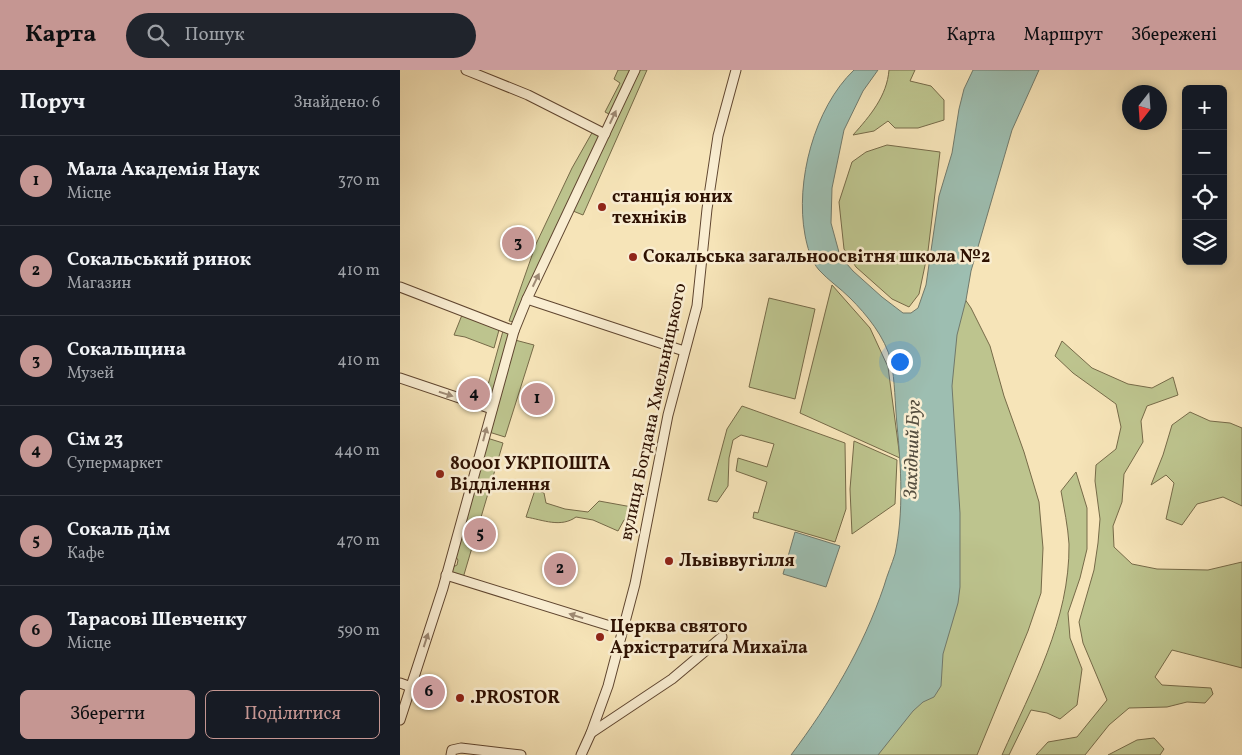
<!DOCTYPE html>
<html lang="uk">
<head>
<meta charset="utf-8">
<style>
  :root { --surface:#171b24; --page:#20242c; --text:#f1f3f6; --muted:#9ea1a6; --line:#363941; --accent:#c59692 }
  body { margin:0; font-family:Vollkorn,serif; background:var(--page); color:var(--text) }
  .controls { position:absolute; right:15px; top:15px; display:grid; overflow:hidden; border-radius:8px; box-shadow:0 2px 8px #0003 }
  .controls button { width:45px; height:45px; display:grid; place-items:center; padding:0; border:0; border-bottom:1px solid var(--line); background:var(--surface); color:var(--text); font:25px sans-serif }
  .compass { position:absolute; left:722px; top:15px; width:45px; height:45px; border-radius:50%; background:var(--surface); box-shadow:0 2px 8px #0003; rotate:197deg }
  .you { position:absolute; left:499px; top:291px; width:18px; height:18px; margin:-12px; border:4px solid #fff; border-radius:50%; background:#1a73e8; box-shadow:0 0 0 8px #1a73e833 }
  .badge { display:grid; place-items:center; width:32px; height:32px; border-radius:50%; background:var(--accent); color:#111; font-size:16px; font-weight:700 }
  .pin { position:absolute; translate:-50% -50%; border:2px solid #fff; box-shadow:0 1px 5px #0006 }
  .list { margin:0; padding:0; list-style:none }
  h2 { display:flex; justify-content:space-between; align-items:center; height:65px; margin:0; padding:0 20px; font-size:21px }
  h2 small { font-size:16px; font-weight:400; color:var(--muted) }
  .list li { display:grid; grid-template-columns:32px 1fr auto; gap:15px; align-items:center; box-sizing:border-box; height:90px; padding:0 20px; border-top:1px solid var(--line) }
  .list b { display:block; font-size:19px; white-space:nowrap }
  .list p { margin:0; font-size:16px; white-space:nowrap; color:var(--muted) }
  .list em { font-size:16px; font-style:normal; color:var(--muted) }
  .actions { display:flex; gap:10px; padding:15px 20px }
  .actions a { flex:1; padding:11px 0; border:1px solid var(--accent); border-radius:8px; text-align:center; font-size:18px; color:var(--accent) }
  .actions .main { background:var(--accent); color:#111 }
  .icon { flex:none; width:28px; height:28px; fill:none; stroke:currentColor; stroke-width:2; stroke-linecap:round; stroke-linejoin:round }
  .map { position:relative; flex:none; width:842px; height:685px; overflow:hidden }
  header { display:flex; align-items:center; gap:30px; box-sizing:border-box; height:70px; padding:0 25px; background:var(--accent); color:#111 }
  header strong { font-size:24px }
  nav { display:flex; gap:28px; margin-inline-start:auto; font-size:18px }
  .search { width:350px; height:45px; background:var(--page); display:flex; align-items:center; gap:12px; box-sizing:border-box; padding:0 18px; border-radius:28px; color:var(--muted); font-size:19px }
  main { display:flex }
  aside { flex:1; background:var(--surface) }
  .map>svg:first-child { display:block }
  .green { fill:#bdc48e; stroke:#766a48 }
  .water { fill:#9dbeb1; stroke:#71796b }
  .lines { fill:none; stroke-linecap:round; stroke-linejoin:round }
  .minor-casing { stroke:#604630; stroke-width:11 }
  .minor { stroke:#f9edd1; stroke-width:9 }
  .oneway { fill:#9e8a74 }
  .poi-dot { fill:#8f2418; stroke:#f9edd1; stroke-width:2 }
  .labels { text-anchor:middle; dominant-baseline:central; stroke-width:5; stroke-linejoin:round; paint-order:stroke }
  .poi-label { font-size:18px; font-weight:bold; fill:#2e1102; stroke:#f9edd1; text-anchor:start }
  .street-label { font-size:18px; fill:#2e1102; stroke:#f9edd1 }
  .water-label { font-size:19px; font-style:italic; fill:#554e3f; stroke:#f9edd1 }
</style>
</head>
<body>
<header>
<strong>Карта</strong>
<div class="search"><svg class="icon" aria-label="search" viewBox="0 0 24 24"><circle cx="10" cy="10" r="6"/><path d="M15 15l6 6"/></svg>Пошук</div>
<nav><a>Карта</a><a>Маршрут</a><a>Збережені</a></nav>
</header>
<main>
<aside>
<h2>Поруч<small>Знайдено: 6</small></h2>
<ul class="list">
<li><span class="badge">1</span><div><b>Мала Академія Наук</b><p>Місце</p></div><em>370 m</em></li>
<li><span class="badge">2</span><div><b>Сокальський ринок</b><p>Магазин</p></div><em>410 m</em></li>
<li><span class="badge">3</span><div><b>Сокальщина</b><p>Музей</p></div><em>410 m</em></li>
<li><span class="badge">4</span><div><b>Сім 23</b><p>Супермаркет</p></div><em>440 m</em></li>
<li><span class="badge">5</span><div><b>Сокаль дім</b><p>Кафе</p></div><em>470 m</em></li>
<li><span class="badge">6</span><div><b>Тарасові Шевченку</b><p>Місце</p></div><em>590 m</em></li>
</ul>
<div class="actions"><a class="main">Зберегти</a><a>Поділитися</a></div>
</aside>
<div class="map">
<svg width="842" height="685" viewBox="0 0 842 685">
  <rect width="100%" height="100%" fill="#f6e4b8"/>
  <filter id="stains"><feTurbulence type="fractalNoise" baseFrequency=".004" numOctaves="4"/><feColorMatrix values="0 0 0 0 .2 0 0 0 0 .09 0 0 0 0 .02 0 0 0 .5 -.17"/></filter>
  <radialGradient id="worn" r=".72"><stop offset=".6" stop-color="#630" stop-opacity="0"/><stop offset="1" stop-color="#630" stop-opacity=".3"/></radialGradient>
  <g class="green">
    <path d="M218 0H231L211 45 205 42 220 13 214 9Z"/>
    <path d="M240 0H247L183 145 173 141Z"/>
    <path d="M489 0H515L510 11 531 16 544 30V50L518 58H495L488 51 474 61 453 65C470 46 487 26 489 0Z"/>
    <path d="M193 61 201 65 115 252 109 251 136 174 172 98Z"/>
    <path d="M487 75 540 82 528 181 519 224 509 237 492 229 456 197 444 179 439 132 452 92 466 82Z"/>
    <path d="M432 215 470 258 488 297 500 388 400 343Z"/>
    <path d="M560 222 571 238 590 276 604 326 624 382 639 432 643 478 641 523 628 561 577 685H468Z"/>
    <path d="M369 228 415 239 395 329 349 317Z"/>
    <path d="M62 245 99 260 94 278 65 267 54 265Z"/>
    <path d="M103 261 110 263 90 330 84 329Z"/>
    <path d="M115 270 134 275 105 367 89 362Z"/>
    <path d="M662 271 692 298 728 314 752 318 773 307 778 325 747 336 741 351 743 372 724 404 722 432 713 456 714 477 732 494 757 499 808 500 842 492V598L772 580 755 607 762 615 811 618 813 624 805 633 787 632 767 637 729 638 709 655 685 685H636L648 672 677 667 707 630 683 573 679 552 694 500 698 473 700 449 695 411 696 395 716 379 721 357 716 334 673 303 655 286Z"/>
    <path d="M342 336 445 373 446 439 435 472 353 448 354 442 358 443 367 412 336 401 338 388 367 397 374 374 341 365 333 370 329 388 328 416 317 432 308 430 327 359Z"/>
    <path d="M790 342 810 351 830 353 842 358V436L823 427 797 434 782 455 766 449 774 413 766 405 751 415 763 385 772 355Z"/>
    <path d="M87 368 103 373 63 508 51 503 53 497 57 495 58 490 56 487 61 467H65L66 463 62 461Z"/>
    <path d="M454 371 497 390 495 434 452 464 450 419Z"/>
    <path d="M676 402 687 438V479L680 508 668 543 670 568 682 599 677 635 660 649 647 643 631 640 609 685H602C632 618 670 550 669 474 668 457 664 438 661 421Z"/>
    <path d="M135 420 144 423 146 433 165 439 188 442 199 431 232 437 229 450H224L218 461 193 450 176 447C161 458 143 450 126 447Z"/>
    <path d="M23 611 29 613 28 617 25 616 23 625 33 628 35 619 31 618 32 614 39 615 37 632 30 636 24 635 19 627Z"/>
    <path d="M754 668 764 679 760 685H708L737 670Z"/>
  </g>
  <g class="water">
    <path d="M454 0H478L463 21 444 60 432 118 431 153 440 186 453 201 482 227 503 243H511L518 238 526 215 539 126 552 83 559 39 564 19 573 0H639L612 60 571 201 566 230 557 265 552 316 560 443V517L558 533 543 584 541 616 534 627 523 632 513 641 478 685H391C430 633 463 578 484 516 487 505 492 494 495 484 504 442 501 397 497 355 495 334 495 311 491 291 485 267 467 245 450 228 440 218 428 210 419 200 411 191 407 176 405 165 395 112 414 38 454 0Z"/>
    <path d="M395 462 440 476 426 517 383 504Z"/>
  </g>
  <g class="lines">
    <defs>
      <g id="minor">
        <path d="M66 0 128 25 205 64"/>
        <path d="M0 217 114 261"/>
        <path d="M127 229 284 281"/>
        <path d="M0 308 92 339"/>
        <path d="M46 505 223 560"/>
        <path d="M0 613 11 617"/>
        <path d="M0 650 43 518 114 261 127 229 235 0"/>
        <path d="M191 663 272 609 322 567"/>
        <path d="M51 685 52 680 61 678 121 685"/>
        <path d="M181 685 191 663 208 616 235 514 268 345 297 236 307 139 318 66 336 0"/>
      </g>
    </defs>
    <use href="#minor" class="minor-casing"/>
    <use href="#minor" class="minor"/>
  </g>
  <defs><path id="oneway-solid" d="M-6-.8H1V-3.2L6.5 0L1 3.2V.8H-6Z" transform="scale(1.25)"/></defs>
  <g class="oneway">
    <use href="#oneway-solid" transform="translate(213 47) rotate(-65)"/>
    <use href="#oneway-solid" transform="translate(136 210) rotate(-64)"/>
    <use href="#oneway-solid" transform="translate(46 324) rotate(18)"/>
    <use href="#oneway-solid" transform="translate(85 364) rotate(-75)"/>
    <use href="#oneway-solid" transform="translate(176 546) rotate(-163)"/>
    <use href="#oneway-solid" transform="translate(26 570) rotate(-72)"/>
  </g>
  <g class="poi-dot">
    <circle cx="202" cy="137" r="5"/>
    <circle cx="233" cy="187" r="5"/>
    <circle cx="40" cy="404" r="5"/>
    <circle cx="269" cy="491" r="5"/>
    <circle cx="200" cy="567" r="5"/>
    <circle cx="60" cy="628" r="5"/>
  </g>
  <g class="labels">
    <g class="poi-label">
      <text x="212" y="127">станція юних<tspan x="212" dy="21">техніків</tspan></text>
      <text x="243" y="187">Сокальська загальноосвітня школа №2</text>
      <text x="50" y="394">80001 УКРПОШТА<tspan x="50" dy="21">Відділення</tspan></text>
      <text x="279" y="491">Львіввугілля</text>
      <text x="210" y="557">Церква святого<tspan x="210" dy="21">Архістратига Михаїла</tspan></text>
      <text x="70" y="628">.PROSTOR</text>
    </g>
    <g class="street-label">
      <text transform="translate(254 342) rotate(-78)">вулиця Богдана Хмельницького</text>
    </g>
    <g class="water-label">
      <text transform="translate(513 379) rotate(-88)">Західний Буг</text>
    </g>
  </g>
  <rect width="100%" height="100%" filter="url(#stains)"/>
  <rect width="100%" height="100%" fill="url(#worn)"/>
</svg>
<div class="controls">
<button>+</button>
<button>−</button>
<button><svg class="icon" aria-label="locate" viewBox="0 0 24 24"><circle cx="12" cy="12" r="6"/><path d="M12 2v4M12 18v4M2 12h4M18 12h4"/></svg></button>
<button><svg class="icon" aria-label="layers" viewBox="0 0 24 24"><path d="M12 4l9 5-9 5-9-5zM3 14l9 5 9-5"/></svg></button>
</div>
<svg class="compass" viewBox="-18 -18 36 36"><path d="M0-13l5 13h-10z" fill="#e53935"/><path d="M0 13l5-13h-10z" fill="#9ea1a6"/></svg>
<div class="you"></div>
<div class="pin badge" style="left:137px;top:329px">1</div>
<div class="pin badge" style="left:160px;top:499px">2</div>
<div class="pin badge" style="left:118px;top:173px">3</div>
<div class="pin badge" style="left:74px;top:324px">4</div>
<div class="pin badge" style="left:80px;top:464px">5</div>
<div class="pin badge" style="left:29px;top:622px">6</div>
</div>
</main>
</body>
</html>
